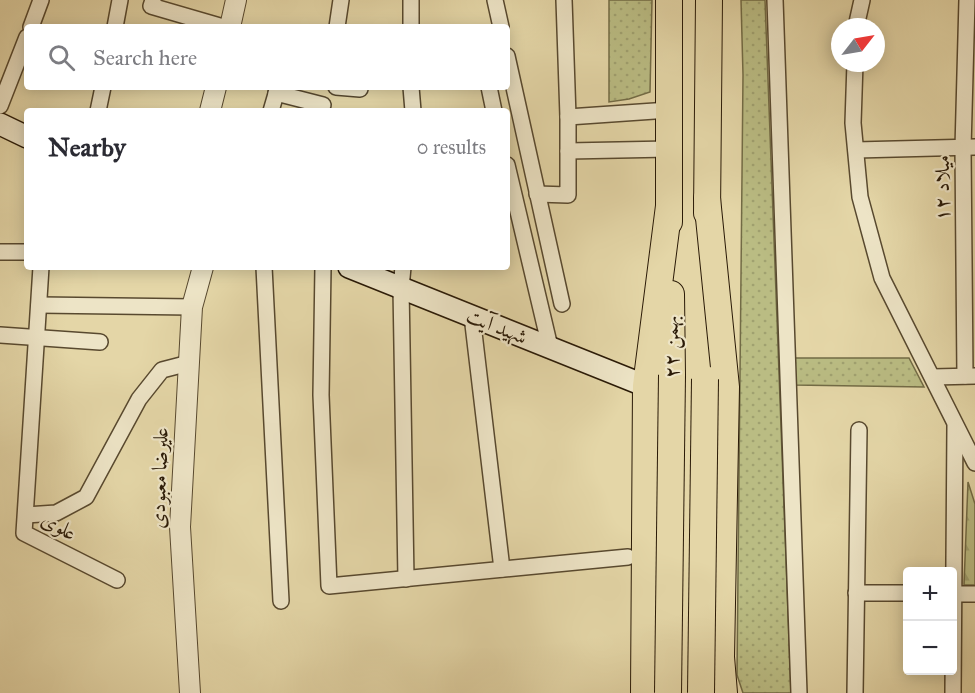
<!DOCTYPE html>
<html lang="en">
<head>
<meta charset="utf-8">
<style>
  :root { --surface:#fff; --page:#f7f7f7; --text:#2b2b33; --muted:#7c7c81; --line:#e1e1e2 }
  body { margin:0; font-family:"IM FELL Great Primer",Amiri,serif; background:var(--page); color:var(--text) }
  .controls { position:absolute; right:18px; bottom:18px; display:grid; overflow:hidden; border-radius:6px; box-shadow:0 3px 15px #0003 }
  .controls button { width:54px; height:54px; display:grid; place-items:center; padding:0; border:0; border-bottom:2px solid var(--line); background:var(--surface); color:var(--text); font:30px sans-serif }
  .compass { position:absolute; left:831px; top:18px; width:54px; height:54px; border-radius:50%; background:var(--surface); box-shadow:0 3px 15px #0003; rotate:59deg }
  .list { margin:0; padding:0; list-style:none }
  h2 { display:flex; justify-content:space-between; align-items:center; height:78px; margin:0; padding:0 24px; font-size:26px }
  h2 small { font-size:20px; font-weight:400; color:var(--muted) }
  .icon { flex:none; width:33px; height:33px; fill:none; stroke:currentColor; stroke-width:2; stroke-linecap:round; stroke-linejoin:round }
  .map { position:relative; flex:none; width:975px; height:693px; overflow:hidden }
  .search { position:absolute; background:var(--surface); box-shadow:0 3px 15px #0003; left:24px; top:24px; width:486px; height:66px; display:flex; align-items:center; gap:15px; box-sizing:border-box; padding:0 21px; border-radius:6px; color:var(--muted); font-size:22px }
  .panel { position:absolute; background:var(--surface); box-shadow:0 3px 15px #0003; left:24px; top:108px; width:486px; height:162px; border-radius:6px }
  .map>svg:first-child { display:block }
  .green { fill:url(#green-dots); stroke:#726b45; stroke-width:1.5 }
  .forest { fill:url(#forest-firs); stroke:#726b45; stroke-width:1.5 }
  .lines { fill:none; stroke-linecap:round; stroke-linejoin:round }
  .minor-casing { stroke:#58492f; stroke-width:18 }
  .tertiary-casing { stroke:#58492f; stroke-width:22 }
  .secondary-casing { stroke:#2a1a07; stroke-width:24 }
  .trunk-casing { stroke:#2a1a07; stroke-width:28 }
  .minor { stroke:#ede4c6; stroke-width:15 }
  .tertiary { stroke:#ede4c6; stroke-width:20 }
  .secondary { stroke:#ede4c6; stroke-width:21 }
  .trunk { stroke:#e4d6a7; stroke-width:26 }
  .trunk-bridge-casing { stroke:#2a1a07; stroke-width:28; stroke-linecap:butt }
  .trunk-bridge { stroke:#e4d6a7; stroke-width:26 }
  .labels { text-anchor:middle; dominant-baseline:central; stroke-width:4.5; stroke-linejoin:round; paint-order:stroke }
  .street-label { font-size:21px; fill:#2a1a07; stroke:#ede4c6 }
</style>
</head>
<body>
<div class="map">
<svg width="975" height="693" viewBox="0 0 975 693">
  <defs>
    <pattern id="green-dots" width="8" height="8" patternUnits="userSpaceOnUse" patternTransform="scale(1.5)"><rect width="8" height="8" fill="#babc83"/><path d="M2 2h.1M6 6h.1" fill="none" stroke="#a0a170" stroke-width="1.8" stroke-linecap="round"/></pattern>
    <pattern id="forest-firs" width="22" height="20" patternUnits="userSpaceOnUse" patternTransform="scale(1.5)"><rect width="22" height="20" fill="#babc83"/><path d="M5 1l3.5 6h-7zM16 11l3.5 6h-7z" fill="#a0a170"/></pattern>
  </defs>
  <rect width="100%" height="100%" fill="#e4d6a7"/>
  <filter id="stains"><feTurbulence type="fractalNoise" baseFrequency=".00333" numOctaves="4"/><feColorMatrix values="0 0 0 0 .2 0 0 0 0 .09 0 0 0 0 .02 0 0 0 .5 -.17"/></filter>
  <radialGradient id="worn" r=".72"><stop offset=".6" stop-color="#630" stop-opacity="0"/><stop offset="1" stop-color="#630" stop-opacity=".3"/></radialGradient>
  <g class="green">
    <path d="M609 0H652L650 92 629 99 609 102Z"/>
    <path d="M741 0H765L791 693H743L737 675 743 75Z"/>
    <path d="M792 358H909L924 387 794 385Z"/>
  </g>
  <path class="forest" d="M968 482 975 504V585H964Z"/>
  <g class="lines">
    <defs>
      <g id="minor">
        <path d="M153 0 151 6 223 27"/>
        <path d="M495 0 501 27"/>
        <path d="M775 0 799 693"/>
        <path d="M31 27 41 0"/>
        <path d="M115 27 120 0"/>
        <path d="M337 27 341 0"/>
        <path d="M411 27V0"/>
        <path d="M856 27 862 0"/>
        <path d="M507 56 562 304"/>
        <path d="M855 63 853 123 860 197 882 278 975 463"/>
        <path d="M336 87 360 89"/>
        <path d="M411 87 413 111"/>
        <path d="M489 87 494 111"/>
        <path d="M276 93 323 105"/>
        <path d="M0 106 27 37"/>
        <path d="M98 111 103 87"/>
        <path d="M271 111 278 87"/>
        <path d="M568 117 669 110"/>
        <path d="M856 150 975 147"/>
        <path d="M568 151 669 149"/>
        <path d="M507 165 550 347"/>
        <path d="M537 194 568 195V117L564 0"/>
        <path d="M0 252H27"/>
        <path d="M41 267 24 533 117 580"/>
        <path d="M264 267 281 601"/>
        <path d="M323 267 321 395 329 586 628 557"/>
        <path d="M403 267 401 288 406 579"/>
        <path d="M39 305 192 307"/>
        <path d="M472 316 502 569"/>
        <path d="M0 335 100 342"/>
        <path d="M965 376 963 148 967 0"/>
        <path d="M933 377 975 376"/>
        <path d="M26 515 56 513 86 497 139 399 162 370 189 363"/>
        <path d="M856 593H908"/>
        <path d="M952 594H975"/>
        <path d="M855 693 859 430"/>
        <path d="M953 693 955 426"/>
      </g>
      <g id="tertiary">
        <path d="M230 27 236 0"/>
        <path d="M210 111 216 87"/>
        <path d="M190 693 180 527 192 307 203 267"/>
      </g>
      <g id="secondary">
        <path d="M0 124 27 137"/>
        <path d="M349 267 646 386"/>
      </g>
      <g id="trunk">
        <path d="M669 0V222"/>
        <path d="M707 198 726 387 721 657 724 693"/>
        <path d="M707 213 709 0"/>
        <path d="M671 294 672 375"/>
        <path d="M644 693 646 386 669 206"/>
      </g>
    </defs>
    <use href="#minor" class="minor-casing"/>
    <use href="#tertiary" class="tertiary-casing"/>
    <use href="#secondary" class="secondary-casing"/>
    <use href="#trunk" class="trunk-casing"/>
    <use href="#minor" class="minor"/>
    <use href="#tertiary" class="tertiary"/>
    <use href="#secondary" class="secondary"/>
    <use href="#trunk" class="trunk"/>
    <defs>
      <g id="trunk-bridge">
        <path d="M668 693 672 375"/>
        <path d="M701 693 705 379"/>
      </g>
    </defs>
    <use href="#trunk-bridge" class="trunk-bridge-casing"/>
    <use href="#trunk-bridge" class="trunk-bridge"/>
  </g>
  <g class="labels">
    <g class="street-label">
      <text transform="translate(942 188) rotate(-90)">میلاد ۱۲</text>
      <text transform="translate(497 326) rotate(22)">شهید آیت</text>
      <text transform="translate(671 347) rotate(-91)">۲۲ بهمن</text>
      <text transform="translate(159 478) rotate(-88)">علیرضا معبودی</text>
      <text transform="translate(59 526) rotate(29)">علوی</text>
    </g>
  </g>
  <rect width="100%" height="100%" filter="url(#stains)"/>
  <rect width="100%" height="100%" fill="url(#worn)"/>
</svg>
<div class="controls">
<button>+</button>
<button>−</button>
</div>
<svg class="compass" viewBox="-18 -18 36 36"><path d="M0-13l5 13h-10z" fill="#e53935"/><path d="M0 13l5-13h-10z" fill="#7c7c81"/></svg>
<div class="search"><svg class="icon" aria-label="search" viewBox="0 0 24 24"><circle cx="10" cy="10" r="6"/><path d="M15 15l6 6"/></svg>Search here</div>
<section class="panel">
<h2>Nearby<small>0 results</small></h2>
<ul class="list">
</ul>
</section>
</div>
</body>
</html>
